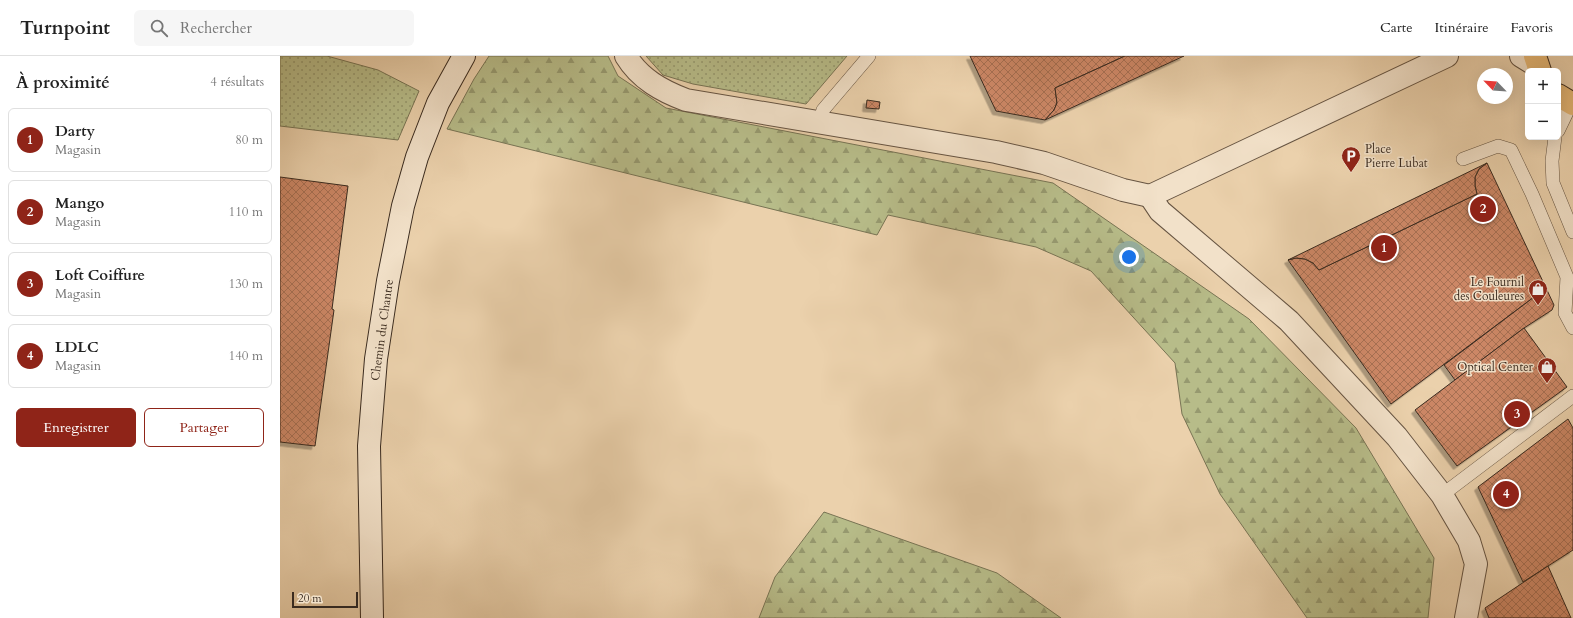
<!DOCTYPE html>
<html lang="fr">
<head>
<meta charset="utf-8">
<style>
  :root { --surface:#fff; --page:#f6f6f6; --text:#222; --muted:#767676; --line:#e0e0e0; --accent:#8f2418 }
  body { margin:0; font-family:Cardo,serif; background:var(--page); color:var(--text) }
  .controls { position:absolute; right:12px; top:12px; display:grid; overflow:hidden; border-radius:6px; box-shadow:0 4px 16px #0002 }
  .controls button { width:36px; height:36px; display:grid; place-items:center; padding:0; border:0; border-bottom:1px solid var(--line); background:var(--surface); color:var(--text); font:20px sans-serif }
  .compass { position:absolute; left:1197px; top:12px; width:36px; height:36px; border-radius:50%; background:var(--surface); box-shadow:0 4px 16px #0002; rotate:295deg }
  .scale { position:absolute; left:12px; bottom:10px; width:66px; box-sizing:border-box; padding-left:4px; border:2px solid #3a2b1f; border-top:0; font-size:11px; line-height:14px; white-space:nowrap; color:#3a2b1f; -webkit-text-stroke:3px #f2e1c9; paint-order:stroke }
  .you { position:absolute; left:849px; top:201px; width:14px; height:14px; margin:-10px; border:3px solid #fff; border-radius:50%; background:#1a73e8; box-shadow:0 0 0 6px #1a73e833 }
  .badge { display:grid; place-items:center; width:26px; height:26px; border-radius:50%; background:var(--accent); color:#fff; font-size:13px; font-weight:700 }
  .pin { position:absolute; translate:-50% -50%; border:2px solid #fff; box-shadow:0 1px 4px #0006 }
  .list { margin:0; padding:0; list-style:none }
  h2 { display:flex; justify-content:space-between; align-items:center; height:52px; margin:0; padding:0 16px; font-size:17px }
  h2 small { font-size:13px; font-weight:400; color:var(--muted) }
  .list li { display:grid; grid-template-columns:26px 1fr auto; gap:12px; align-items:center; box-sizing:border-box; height:64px; margin:0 8px 8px; padding:0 8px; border:1px solid var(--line); border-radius:6px }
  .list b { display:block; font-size:15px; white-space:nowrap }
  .list p { margin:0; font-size:13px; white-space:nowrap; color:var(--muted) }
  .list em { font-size:13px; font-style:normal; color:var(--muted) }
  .actions { display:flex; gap:8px; padding:12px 16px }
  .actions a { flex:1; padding:9px 0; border:1px solid var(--accent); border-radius:6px; text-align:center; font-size:14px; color:var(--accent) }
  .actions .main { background:var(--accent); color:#fff }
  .icon { flex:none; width:22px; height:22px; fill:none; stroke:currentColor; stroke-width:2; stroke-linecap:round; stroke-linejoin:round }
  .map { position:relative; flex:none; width:1293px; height:562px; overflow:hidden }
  header { display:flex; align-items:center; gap:24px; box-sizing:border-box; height:56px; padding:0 20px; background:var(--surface); border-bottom:1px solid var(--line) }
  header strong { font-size:19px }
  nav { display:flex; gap:22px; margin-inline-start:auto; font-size:14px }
  .search { width:280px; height:36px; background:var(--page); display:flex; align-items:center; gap:10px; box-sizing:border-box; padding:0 14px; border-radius:6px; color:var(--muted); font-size:15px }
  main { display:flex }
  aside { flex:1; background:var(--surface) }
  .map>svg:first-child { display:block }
  .grass { fill:url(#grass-dots); stroke:#787454 }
  .forest { fill:url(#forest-firs); stroke:#787454 }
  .building { fill:url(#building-cross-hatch); stroke:#3a2b1f; filter:url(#shadow) }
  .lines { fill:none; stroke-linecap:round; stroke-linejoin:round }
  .lane-casing { stroke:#665442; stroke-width:14 }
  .street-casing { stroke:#665442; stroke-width:24 }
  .secondary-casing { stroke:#3a2b1f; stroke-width:24 }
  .primary-casing { stroke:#3a2b1f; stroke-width:24 }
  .lane { stroke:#f2e1c9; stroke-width:13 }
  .street { stroke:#f2e1c9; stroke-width:22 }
  .secondary { stroke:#f2e1c9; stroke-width:22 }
  .primary { stroke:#e6b876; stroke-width:22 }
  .labels { text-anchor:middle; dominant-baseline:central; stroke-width:3; stroke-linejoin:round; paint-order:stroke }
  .poi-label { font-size:12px; fill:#3a2b1f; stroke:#f2e1c9; text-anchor:end }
  .street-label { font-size:12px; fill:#3a2b1f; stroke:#f2e1c9 }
</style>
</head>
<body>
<header>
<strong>Turnpoint</strong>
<div class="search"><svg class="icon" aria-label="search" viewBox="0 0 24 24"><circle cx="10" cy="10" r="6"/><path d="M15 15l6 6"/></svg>Rechercher</div>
<nav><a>Carte</a><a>Itinéraire</a><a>Favoris</a></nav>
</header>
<main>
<aside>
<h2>À proximité<small>4 résultats</small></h2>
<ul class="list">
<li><span class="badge">1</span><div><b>Darty</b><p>Magasin</p></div><em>80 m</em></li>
<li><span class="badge">2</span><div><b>Mango</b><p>Magasin</p></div><em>110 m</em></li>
<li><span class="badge">3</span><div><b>Loft Coiffure</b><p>Magasin</p></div><em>130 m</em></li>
<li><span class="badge">4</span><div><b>LDLC</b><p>Magasin</p></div><em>140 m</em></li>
</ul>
<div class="actions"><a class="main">Enregistrer</a><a>Partager</a></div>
</aside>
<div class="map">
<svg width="1293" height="562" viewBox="0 0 1293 562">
  <defs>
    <pattern id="grass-dots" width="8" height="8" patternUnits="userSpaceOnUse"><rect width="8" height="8" fill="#b7bc89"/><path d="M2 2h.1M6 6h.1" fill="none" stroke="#96996f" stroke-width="1.8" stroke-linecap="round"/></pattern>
    <pattern id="forest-firs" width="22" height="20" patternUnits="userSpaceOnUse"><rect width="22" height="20" fill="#b7bc89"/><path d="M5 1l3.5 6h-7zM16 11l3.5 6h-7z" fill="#96996f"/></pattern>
    <pattern id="building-cross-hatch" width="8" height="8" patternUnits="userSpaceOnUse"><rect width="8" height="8" fill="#cc8766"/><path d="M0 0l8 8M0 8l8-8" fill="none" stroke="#a76f53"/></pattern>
    <filter id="shadow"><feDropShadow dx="-3.5" dy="3.5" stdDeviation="0" flood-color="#0004"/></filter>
  </defs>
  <rect width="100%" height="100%" fill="#ebd1ac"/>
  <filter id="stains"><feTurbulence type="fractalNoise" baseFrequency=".005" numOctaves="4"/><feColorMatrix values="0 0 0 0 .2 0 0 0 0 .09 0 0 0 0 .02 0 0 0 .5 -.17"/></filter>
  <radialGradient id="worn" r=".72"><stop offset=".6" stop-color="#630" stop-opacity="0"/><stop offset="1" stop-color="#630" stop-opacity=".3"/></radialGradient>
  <g class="grass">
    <path d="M0 0H47L98 14 139 35 118 84 0 70Z"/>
    <path d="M366 0H567L526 48 413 28 383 19Z"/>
  </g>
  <g class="forest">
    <path d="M209 0H328L338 20 386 52 773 127 969 263 1076 372 1154 502 1148 562H1027L940 438 902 358 895 307 811 215 756 191 608 159 597 179 167 73 194 23Z"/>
    <path d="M544 456 717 517 781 562H479L495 521Z"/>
  </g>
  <g class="building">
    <path d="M690 0H845L775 32 777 47 774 54 765 64 716 55Z"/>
    <path d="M845 0H904L765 64 774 54 777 47 775 32Z"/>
    <path d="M587 44 600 46 599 53 586 52Z"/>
    <path d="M1207 107 1266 232 1111 348 1008 204 1016 202 1025 203 1033 207 1039 214 1197 138 1195 130V121L1199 113Z"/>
    <path d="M1207 107 1199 113 1195 121V130L1197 138 1039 214 1033 207 1025 203 1016 202 1008 204Z"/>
    <path d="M0 121 68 130 52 253 54 254 35 390 0 386Z"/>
    <path d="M1266 232 1274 249 1272 254 1244 272 1175 324 1164 309Z"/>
    <path d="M1244 272 1287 331 1177 410 1135 354Z"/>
    <path d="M1288 363 1293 372V494L1243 526 1198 431Z"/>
    <path d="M1268 510 1291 562H1209L1205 552Z"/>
  </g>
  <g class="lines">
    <defs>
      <g id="lane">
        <path d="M539 67 543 54 589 0"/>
        <path d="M1278 75 1291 48"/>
        <path d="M1275 81 1272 105 1273 127 1293 176"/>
        <path d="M1183 103 1218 90 1231 94 1252 138 1287 221 1285 257 1293 272"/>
        <path d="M1162 439 1293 340"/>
      </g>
      <g id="street">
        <path d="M346 0C360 23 382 35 406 44L716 96 764 107 843 134 870 140"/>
        <path d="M1241 0 1257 10"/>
        <path d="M870 140 880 155 1009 265 1117 381 1162 439 1189 485 1196 508 1186 562"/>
        <path d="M870 140 1167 0"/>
      </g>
      <path id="secondary" d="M92 562 89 390 96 303 108 225 123 150 137 101 158 47 184 0"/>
      <g id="primary">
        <path d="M1255 0 1260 15"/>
        <path d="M1278 39 1293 48"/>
      </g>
    </defs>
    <use href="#lane" class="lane-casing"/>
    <use href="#street" class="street-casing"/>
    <use href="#secondary" class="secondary-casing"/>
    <use href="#primary" class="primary-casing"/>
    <use href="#lane" class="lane"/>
    <use href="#street" class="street"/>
    <use href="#secondary" class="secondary"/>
    <use href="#primary" class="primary"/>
  </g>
  <defs>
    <symbol id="parking-pin" viewBox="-11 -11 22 30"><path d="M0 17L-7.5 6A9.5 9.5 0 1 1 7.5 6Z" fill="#8f2418" stroke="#f2e1c9"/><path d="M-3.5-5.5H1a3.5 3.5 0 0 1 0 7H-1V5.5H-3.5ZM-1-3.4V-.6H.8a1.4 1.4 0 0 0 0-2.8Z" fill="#fff"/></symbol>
    <symbol id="shop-pin" viewBox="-11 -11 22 30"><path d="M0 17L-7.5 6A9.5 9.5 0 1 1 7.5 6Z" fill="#8f2418" stroke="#f2e1c9"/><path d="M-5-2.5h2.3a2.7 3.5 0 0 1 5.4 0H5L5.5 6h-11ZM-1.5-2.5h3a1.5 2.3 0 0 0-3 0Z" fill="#fff"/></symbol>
  </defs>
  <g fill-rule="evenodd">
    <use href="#parking-pin" x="1060" y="89" width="22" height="30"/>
    <use href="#shop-pin" x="1247" y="222" width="22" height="30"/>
    <use href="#shop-pin" x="1256" y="300" width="22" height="30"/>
  </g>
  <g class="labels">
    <g class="poi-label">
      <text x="1085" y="93" text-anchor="start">Place<tspan x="1085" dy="14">Pierre Lubat</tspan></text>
      <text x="1244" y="226">Le Fournil<tspan x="1244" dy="14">des Couleures</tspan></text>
      <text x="1253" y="311">Optical Center</text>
    </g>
    <g class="street-label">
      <text transform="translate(102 274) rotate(-82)">Chemin du Chantre</text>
    </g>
  </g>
  <rect width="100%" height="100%" filter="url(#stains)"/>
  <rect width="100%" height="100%" fill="url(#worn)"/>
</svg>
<div class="controls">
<button>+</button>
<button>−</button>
</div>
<svg class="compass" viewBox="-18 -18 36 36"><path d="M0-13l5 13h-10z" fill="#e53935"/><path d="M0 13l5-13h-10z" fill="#767676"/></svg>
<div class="scale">20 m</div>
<div class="you"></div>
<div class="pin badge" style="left:1104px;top:192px">1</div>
<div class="pin badge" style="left:1203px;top:153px">2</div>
<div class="pin badge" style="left:1237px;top:358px">3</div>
<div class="pin badge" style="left:1226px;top:438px">4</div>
</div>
</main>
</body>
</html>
